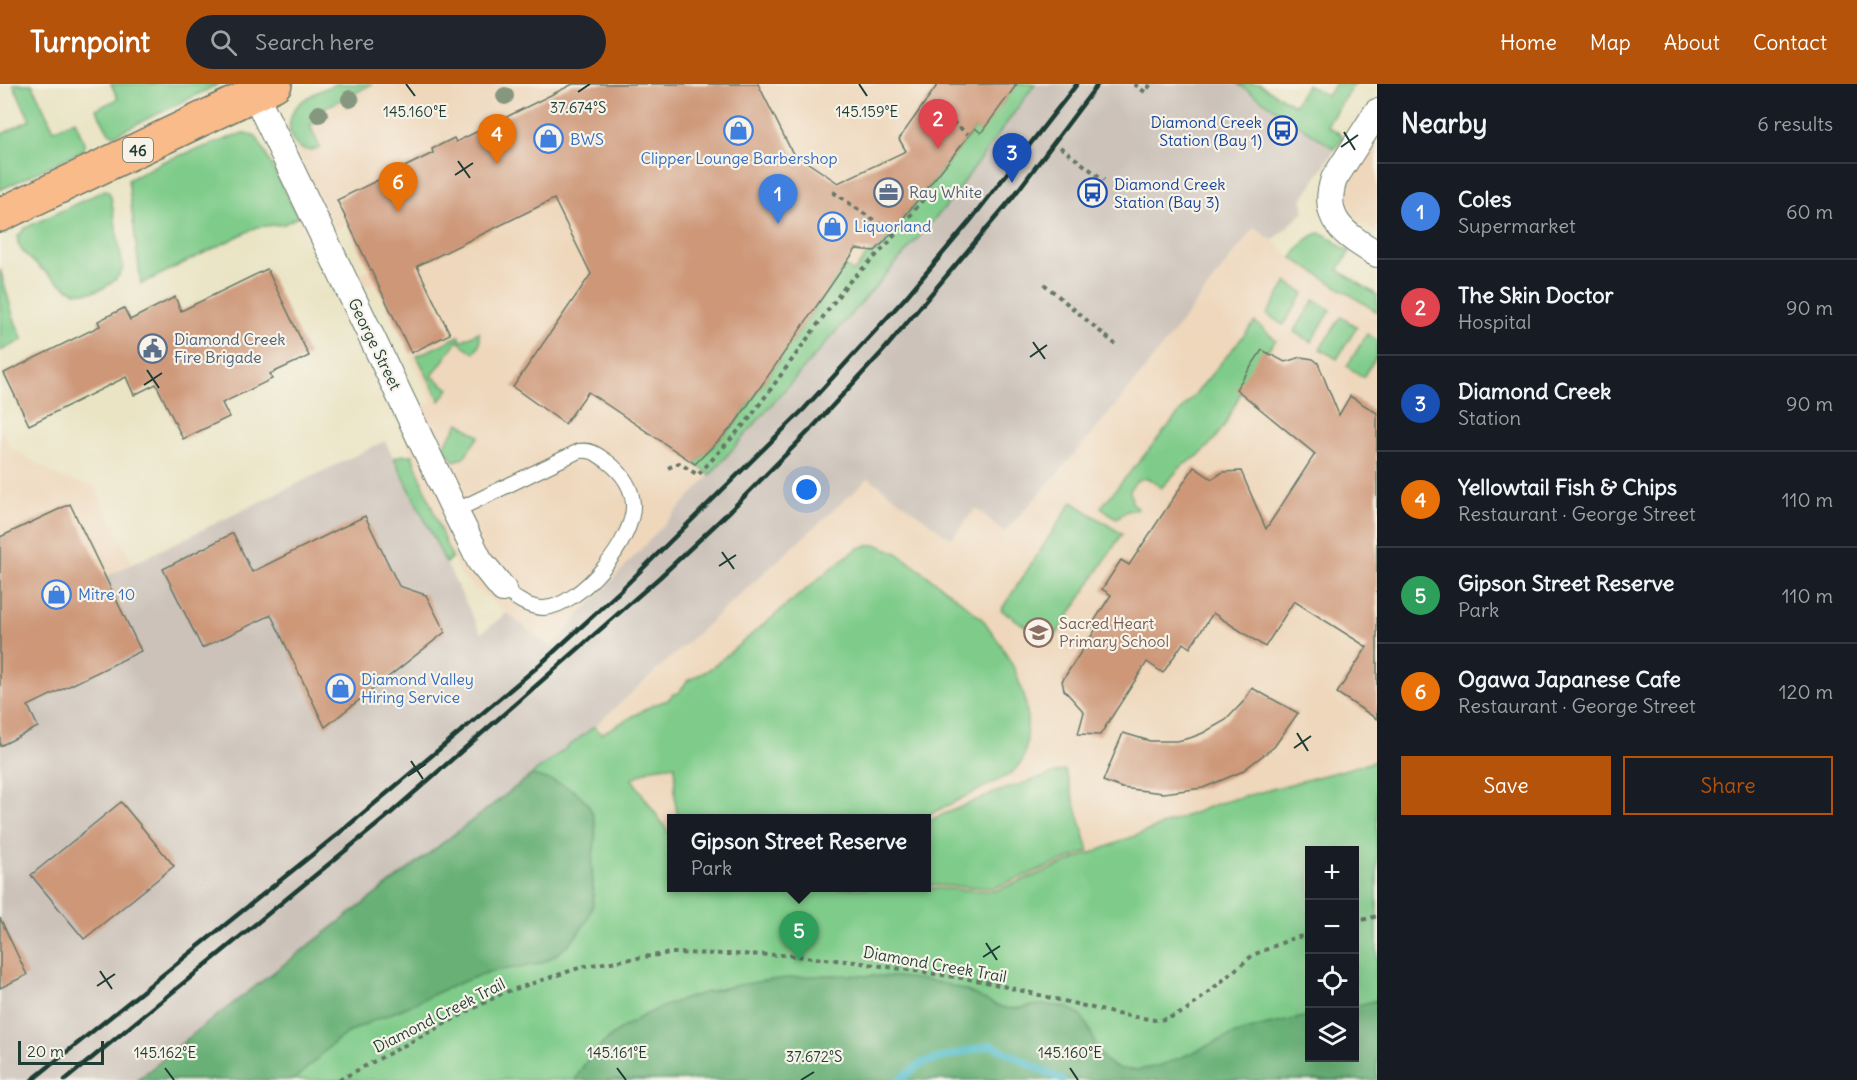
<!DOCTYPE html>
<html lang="en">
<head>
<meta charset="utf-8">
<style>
  :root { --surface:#171b24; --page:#20242c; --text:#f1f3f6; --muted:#9ea1a6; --line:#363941; --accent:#b45309 }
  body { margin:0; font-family:Delius,sans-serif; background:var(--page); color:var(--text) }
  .controls { position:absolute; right:18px; bottom:18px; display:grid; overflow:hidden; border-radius:0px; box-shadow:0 6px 24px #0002 }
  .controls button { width:54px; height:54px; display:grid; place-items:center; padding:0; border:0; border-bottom:2px solid var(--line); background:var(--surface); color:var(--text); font:30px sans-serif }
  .scale { position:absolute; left:18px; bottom:15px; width:86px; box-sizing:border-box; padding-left:6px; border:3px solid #1f3d34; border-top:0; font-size:16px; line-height:21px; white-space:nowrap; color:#1f3d34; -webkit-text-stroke:4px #f7f3e8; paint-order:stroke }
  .you { position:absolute; left:807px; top:406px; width:21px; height:21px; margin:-15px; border:4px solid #fff; border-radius:50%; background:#1a73e8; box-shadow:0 0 0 9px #1a73e833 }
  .badge { display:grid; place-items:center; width:39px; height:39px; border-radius:50%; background:var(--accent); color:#fff; font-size:20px; font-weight:700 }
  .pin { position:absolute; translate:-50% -50px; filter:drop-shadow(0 2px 3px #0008) }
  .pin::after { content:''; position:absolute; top:32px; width:21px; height:18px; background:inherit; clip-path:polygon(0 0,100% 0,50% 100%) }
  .popup { position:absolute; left:667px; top:730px; width:264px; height:78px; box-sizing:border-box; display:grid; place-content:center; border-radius:0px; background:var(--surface); filter:drop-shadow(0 2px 4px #0005); font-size:20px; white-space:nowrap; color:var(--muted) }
  .popup b { font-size:22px; color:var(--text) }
  .popup::after { content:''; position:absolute; left:50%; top:100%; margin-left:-12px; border:12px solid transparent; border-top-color:var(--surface) }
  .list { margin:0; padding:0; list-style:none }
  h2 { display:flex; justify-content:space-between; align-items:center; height:78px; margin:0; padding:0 24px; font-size:26px }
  h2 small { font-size:20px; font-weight:400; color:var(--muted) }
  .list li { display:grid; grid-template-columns:39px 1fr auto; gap:18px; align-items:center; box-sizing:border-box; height:96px; padding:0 24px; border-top:2px solid var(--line) }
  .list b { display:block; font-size:22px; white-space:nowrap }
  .list p { margin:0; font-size:20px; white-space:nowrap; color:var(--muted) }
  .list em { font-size:20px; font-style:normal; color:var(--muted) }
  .actions { display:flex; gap:12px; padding:18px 24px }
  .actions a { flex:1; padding:14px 0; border:2px solid var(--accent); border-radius:0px; text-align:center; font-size:21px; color:var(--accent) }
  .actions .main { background:var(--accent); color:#fff }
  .icon { flex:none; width:33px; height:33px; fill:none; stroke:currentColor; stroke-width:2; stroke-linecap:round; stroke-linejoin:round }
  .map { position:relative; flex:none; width:1377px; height:996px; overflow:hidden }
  header { display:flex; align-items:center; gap:36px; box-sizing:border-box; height:84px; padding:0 30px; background:var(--accent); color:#fff }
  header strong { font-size:28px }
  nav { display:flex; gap:33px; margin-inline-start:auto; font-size:21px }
  .search { width:420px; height:54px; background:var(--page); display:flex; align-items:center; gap:15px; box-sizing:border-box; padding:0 21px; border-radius:33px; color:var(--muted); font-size:22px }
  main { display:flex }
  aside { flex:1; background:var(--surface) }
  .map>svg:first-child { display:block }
  .built { fill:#eed7bb }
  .industrial { fill:#ccc2b9 }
  .green { fill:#7fcc8a; stroke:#4f845f; stroke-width:1.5; fill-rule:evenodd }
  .forest { fill:#67b076; stroke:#437655; stroke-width:1.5 }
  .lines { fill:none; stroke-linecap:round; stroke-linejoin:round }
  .stream { stroke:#50bdca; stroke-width:8 }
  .building { fill:#cd9778 }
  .service-casing { stroke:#667767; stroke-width:16 }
  .minor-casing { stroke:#667767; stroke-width:28 }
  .primary-casing { stroke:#667767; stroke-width:36 }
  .path { stroke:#667767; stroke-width:4; stroke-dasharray:4.5 4.5; stroke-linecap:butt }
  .service { stroke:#fff; stroke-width:14 }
  .minor { stroke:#fff; stroke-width:26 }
  .primary { stroke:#fabb8b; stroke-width:33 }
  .rail { stroke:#1f3d34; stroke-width:4.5 }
  .tree { fill:#85987f }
  .ticks { fill:none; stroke:#1f3d34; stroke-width:2 }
  .labels { text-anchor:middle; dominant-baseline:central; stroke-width:4.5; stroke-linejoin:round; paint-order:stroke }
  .shield { fill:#f7f3e8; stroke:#60746a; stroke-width:1.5 }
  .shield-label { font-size:15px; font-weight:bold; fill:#1f3d34 }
  .transit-label { font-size:16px; fill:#164399; stroke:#f7f3e8; text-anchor:end }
  .shop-label { font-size:16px; fill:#366cbe; stroke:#f7f3e8; text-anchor:start }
  .service-label { font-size:16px; fill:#4e5e75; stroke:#f7f3e8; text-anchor:start }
  .street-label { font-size:16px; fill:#1f3d34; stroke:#f7f3e8 }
  .education-label { font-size:16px; fill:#785e54; stroke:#f7f3e8; text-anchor:start }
  .ticks-label { font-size:15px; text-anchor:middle; fill:#1f3d34; stroke:#f7f3e8; stroke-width:4.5; stroke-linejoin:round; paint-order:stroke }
</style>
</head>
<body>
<header>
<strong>Turnpoint</strong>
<div class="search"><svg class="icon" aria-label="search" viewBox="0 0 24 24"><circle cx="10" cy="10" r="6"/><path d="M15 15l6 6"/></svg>Search here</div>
<nav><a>Home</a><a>Map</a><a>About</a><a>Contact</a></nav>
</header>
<main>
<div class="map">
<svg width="1377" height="996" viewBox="0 0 1377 996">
  <rect width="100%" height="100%" fill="#f7f3e8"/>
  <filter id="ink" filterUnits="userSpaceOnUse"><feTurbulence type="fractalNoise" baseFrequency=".0167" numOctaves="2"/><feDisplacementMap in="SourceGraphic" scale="12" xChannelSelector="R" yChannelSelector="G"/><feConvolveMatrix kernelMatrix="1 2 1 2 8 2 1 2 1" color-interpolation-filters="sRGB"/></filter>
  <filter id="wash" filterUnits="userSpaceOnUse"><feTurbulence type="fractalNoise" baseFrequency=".008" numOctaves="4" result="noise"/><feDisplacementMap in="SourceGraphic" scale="24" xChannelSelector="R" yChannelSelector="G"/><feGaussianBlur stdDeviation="1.35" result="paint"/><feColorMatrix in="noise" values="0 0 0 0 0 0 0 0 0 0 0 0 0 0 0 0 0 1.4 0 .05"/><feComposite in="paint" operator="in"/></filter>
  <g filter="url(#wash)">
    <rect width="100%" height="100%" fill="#eae4c5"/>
    <g class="built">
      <path d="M335 0H1035L947 121 710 391 550 564 462 493 445 459 402 348 428 335 421 323 432 317 375 198 363 203 358 191 368 186 346 140 335 145 296 64 291 48 290 37 298 21 312 11Z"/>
      <path d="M1377 57V149L1358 137 1350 124 1348 115 1351 98Z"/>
      <path d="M1254 144 1273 156 1292 174 1377 228V677L1216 720 995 807 922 804H926V734H672L671 752 595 642 869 393 949 453H953L976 424 1004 447 1054 395 1128 307Z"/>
      <path d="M0 342 11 364 59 393 95 402 132 479 0 544Z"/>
    </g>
    <path class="industrial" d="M1035 0H1238L1335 65 1304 112 1302 117 1304 128 1273 156 1254 144 1128 307 1054 394 1004 448 976 424 953 453H949L869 394 595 642 197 947 138 996H0V544L385 357 481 549 507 529 550 563 710 391 947 121Z"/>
    <g class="green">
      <path d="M13 0H32L54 46 75 36 85 61 84 66 0 106V51L30 36Z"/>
      <path d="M111 0H219L114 51 108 47 96 25 118 15Z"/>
      <path d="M335 0H372L355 9 358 16 347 22 343 15 324 24 328 32 310 41 320 64C290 75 281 39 298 21 307 11 323 6 335 0Z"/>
      <path d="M1017 0H1035L947 121 710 391 695 380 734 341 844 182 854 188 866 172 878 166 975 44 981 48Z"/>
      <path d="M1238 0H1259L1294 21 1307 0 1327 12 1335 0H1354L1327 41 1343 52 1335 65Z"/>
      <path d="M243 49 256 53 260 59 298 133 284 140 257 143 141 200 128 96 162 78Z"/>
      <path d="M105 106 108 107 111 113 123 185C114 202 95 211 76 208 66 206 27 174 21 165 18 161 17 157 18 152L25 144Z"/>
      <path d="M1319 149C1331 150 1337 164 1350 167L1338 186 1377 211V228L1292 174C1299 164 1306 153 1319 149Z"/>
      <path d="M0 185 14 235 23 256 0 267Z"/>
      <path d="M1287 198 1304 209 1283 241 1267 230Z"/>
      <path d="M1314 216 1331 226 1311 258 1294 248Z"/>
      <path d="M1341 233 1357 243 1337 275 1320 265Z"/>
      <path d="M1255 238 1276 256 1258 277 1244 302 1226 339 1214 356 1200 371 1183 381 1161 404C1151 392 1136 390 1130 407L1132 418 1138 425 1127 427 1116 434 1101 423Z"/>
      <path d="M479 248 480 259 474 269 457 257 432 292 449 305 440 317 417 272 459 252 461 257Z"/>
      <path d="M1367 250 1377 256V272L1363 293 1347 282Z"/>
      <path d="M459 339 479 352 463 374 454 377 443 363Z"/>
      <path d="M404 371H412L445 458 452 473 446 479 394 374Z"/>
      <path d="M1072 418 1122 450 1051 559 1001 526Z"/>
      <path d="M869 461H878L897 469 961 517 984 537 1001 561 1015 586 1025 615 1027 630V658L1023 676 1011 690 922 734H678L675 717V681L652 684 632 695 671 752 672 804H922L995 807 1216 720 1377 677V996H138L197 947 595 642 601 650 653 621 668 616 673 610 679 609 687 597 710 585 840 477 859 464ZM1310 766H1354V974H1310Z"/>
      <path d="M1065 686 1089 767 994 804 927 801V737L999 707Z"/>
    </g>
    <g class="forest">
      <path d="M532 691C569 700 600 712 595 758 594 765 593 773 592 780 592 802 598 818 586 838 577 853 563 867 548 876 531 885 509 883 490 888 460 897 431 912 402 925 386 932 368 938 352 947 329 958 314 981 293 996H138L197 947Z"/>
      <path d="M833 891C874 892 920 891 959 904 975 909 989 920 1005 924 1014 926 1023 923 1032 922 1043 920 1058 921 1068 924 1103 937 1084 985 1132 986 1163 986 1201 963 1230 952 1256 942 1283 938 1309 932L1310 974H1354L1355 922 1377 916V996H575C617 913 750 894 833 891Z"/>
    </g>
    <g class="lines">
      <path class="stream" d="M899 996 922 979 991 961 1062 996"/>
    </g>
    <g id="blocks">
      <g class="building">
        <path d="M573 0H758L792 68 838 99 906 67 899 55 938 0H1017L981 49 975 44 885 157 875 167 856 165 734 341 695 380 588 308 565 340 513 303 591 190 554 115 417 182 450 250 411 269 337 116 433 69 432 65 454 54 456 58Z"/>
        <path d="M267 185 309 272 270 290 272 295 222 319 229 333 183 355 156 300 134 311 126 293 29 341 4 289 100 242 98 237 124 224 130 236 175 213 181 227Z"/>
        <path d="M1262 266 1285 278 1301 273 1313 275 1318 279 1339 331 1350 312 1377 329V635L1337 609 1367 563 1294 517 1265 563 1213 529 1190 564 1183 559 1163 589 1147 578 1100 651 1078 650 1084 628 1064 606 1062 597 1096 545 1091 542 1111 511 1102 505 1121 476 1129 481 1194 383 1212 395 1223 388 1241 387 1266 445 1315 370 1236 305Z"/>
        <path d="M70 420 141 567 28 622 38 643 0 662V453Z"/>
        <path d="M365 432 399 502 426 511 445 548 325 643 271 531 202 564 163 485 233 449 252 488Z"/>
        <path d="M1252 604 1298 629 1274 663 1241 688 1203 704 1163 709 1122 704 1103 697 1123 649 1150 657H1177L1190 654 1203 649 1226 636 1244 617Z"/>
        <path d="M121 718 174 782 84 855 31 791Z"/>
        <path d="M0 834 27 891 0 904Z"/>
      </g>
    </g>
  </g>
  <g filter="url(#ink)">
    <use href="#blocks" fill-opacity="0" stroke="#667767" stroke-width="1.5"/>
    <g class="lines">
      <defs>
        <path id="service" d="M455 427 579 367C592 365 598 371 608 378 622 389 632 402 633 420 635 456 580 522 544 524 528 524 515 514 503 505"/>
        <g id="minor">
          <path d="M255 10 455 427 480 477 503 505"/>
          <path d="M1377 28 1334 95C1320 136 1346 151 1377 170"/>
        </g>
        <path id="primary" d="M0 131 275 0"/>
      </defs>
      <use href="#service" class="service-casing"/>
      <use href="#minor" class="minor-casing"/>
      <use href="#primary" class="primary-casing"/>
      <g class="path">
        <path d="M1134 0 1145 8 1151 0"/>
        <path d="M931 21 968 50"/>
        <path d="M1060 63 1104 96"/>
        <path d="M833 108 895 151"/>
        <path d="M1044 200 1115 260"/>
        <path d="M668 384 679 379 698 391 749 335 847 200 886 162 925 113"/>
        <path d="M1354 838 1377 832"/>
        <path d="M339 996 503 909 585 882 670 869 784 871 855 878 982 897 1117 930 1155 936 1166 935 1186 927 1253 871 1291 855 1310 850"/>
      </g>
      <use href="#service" class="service"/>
      <use href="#minor" class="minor"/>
      <use href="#primary" class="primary"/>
      <g class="rail">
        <path d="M32 996 343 746 535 585 618 509 804 325 906 213 970 137 1077 0"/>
        <path d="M65 996 384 735 660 493 731 426 812 344 883 267 1013 113 1098 0"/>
      </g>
    </g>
    <g class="tree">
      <circle cx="505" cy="12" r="9"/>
      <circle cx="350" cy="15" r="9"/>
      <circle cx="319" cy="30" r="9"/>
    </g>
  </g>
  <path class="ticks" d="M406 0 415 12M859 0 867 12M578 8 590 0M1344 48 1355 66M1341 63 1358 51M458 77 470 94M455 91 473 79M1033 258 1045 275M1030 273 1047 261M147 286 159 304M144 301 162 289M722 468 734 485M719 482 736 471M1297 649 1308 667M1294 664 1311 652M411 677 423 695M408 692 426 680M986 859 997 876M983 873 1000 862M100 887 112 905M97 902 115 890M165 984 174 996M617 984 626 996M1070 984 1078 996M801 996 814 988"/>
  <defs>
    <symbol id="shop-ring" viewBox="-11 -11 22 22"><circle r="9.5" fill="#f7f3e8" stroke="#3f7fe0" stroke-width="1.5"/><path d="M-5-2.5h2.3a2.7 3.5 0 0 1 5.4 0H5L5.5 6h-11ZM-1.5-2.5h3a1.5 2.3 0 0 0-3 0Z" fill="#3f7fe0"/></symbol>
    <symbol id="bus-ring" viewBox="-11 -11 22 22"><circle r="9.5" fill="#f7f3e8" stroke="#1a4fb4" stroke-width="1.5"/><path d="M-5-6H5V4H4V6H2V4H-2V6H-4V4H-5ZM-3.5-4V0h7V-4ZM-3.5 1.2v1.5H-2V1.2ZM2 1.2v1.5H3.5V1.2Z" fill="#1a4fb4"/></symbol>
    <symbol id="office-ring" viewBox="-11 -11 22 22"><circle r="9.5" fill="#f7f3e8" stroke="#5c6f8a" stroke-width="1.5"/><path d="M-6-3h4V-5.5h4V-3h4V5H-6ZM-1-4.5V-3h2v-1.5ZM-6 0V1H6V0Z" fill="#5c6f8a"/></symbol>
    <symbol id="civic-ring" viewBox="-11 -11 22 22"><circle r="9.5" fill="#f7f3e8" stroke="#5c6f8a" stroke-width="1.5"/><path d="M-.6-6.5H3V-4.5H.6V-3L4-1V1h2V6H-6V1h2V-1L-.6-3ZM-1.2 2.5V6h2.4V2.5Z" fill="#5c6f8a"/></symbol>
    <symbol id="school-ring" viewBox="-11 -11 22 22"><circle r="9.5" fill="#f7f3e8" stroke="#8d6e63" stroke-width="1.5"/><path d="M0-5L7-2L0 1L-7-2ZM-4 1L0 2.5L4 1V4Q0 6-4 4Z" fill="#8d6e63"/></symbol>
  </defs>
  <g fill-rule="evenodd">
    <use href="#shop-ring" x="722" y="30" width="33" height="33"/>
    <use href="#bus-ring" x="1266" y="30" width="33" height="33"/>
    <use href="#shop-ring" x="532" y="38" width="33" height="33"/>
    <use href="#office-ring" x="872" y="92" width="33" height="33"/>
    <use href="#bus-ring" x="1076" y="92" width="33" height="33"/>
    <use href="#shop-ring" x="816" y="126" width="33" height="33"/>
    <use href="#civic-ring" x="136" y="248" width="33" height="33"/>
    <use href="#shop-ring" x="40" y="494" width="33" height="33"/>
    <use href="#school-ring" x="1022" y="532" width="33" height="33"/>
    <use href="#shop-ring" x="324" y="588" width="33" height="33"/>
  </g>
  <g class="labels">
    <rect class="shield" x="123" y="54" width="30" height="24" rx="4.5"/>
    <g class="shield-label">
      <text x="138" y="66">46</text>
    </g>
    <g class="transit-label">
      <text x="1262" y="38">Diamond Creek<tspan x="1262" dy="18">Station (Bay 1)</tspan></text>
      <text x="1114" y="100" text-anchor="start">Diamond Creek<tspan x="1114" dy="18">Station (Bay 3)</tspan></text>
    </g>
    <g class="shop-label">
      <text x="570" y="55">BWS</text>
      <text x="739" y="74" text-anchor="middle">Clipper Lounge Barbershop</text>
      <text x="854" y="142">Liquorland</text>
      <text x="78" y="510">Mitre 10</text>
      <text x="361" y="595">Diamond Valley<tspan x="361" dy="18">Hiring Service</tspan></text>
    </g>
    <g class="service-label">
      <text x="909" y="108">Ray White</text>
      <text x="174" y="255">Diamond Creek<tspan x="174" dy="18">Fire Brigade</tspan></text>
    </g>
    <g class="street-label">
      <text transform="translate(375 260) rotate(64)">George Street</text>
      <text transform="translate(935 880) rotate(10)">Diamond Creek Trail</text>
      <text transform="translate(439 931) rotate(-27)">Diamond Creek Trail</text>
    </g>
    <g class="education-label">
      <text x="1059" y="539">Sacred Heart<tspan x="1059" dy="18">Primary School</tspan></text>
    </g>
  </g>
  <g class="ticks-label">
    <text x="578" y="29">37.674°S</text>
    <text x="415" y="33">145.160°E</text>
    <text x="867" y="33">145.159°E</text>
    <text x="165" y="974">145.162°E</text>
    <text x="617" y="974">145.161°E</text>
    <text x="1070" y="974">145.160°E</text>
    <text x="814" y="978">37.672°S</text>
  </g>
</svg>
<div class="controls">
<button>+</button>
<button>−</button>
<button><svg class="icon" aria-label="locate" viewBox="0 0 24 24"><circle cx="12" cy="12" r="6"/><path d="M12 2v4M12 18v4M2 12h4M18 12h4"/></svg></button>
<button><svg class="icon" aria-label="layers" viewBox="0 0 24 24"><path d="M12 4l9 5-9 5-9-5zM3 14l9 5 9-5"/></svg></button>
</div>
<div class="scale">20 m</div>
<div class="you"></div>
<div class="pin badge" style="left:778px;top:140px;background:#3f7fe0">1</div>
<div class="pin badge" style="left:938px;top:65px;background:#e0444e">2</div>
<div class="pin badge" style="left:1012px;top:99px;background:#1a4fb4">3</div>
<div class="pin badge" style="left:497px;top:80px;background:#e8710a">4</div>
<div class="pin badge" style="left:799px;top:877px;background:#2e9e5b">5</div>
<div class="popup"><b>Gipson Street Reserve</b>Park</div>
<div class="pin badge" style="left:398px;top:128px;background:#e8710a">6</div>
</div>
<aside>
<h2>Nearby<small>6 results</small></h2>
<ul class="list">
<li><span class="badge" style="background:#3f7fe0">1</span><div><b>Coles</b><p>Supermarket</p></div><em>60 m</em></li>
<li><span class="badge" style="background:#e0444e">2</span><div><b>The Skin Doctor</b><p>Hospital</p></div><em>90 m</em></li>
<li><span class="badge" style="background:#1a4fb4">3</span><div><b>Diamond Creek</b><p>Station</p></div><em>90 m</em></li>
<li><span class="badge" style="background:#e8710a">4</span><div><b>Yellowtail Fish &amp; Chips</b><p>Restaurant · George Street</p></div><em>110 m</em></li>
<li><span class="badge" style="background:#2e9e5b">5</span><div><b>Gipson Street Reserve</b><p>Park</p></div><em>110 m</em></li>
<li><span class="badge" style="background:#e8710a">6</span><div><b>Ogawa Japanese Cafe</b><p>Restaurant · George Street</p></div><em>120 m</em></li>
</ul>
<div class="actions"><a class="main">Save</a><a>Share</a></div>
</aside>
</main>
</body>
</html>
